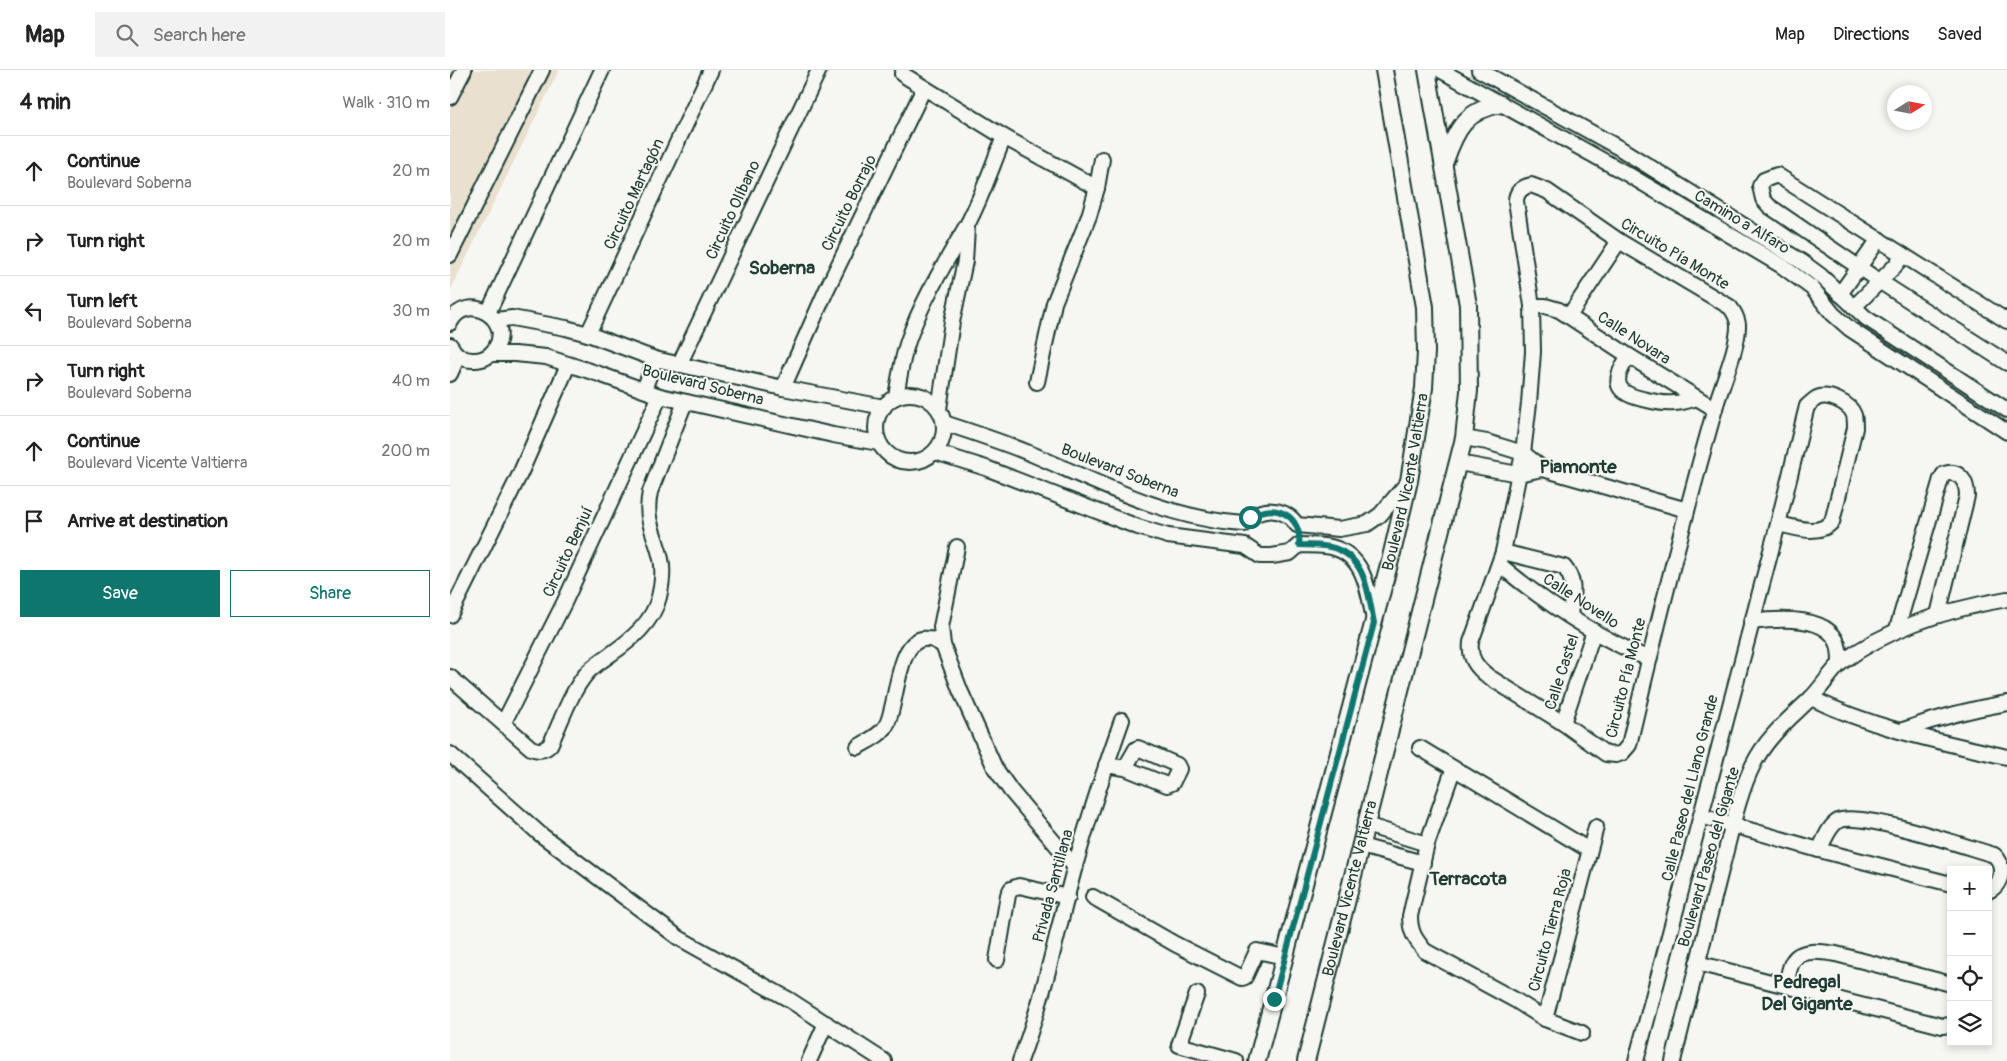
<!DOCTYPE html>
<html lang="en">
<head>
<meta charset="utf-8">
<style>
  :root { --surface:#fff; --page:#f2f2f2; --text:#222; --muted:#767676; --line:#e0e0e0; --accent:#0f766e }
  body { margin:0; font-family:Pangolin,sans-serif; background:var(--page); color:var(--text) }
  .controls { position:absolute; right:15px; bottom:15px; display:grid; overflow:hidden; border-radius:0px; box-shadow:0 2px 8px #0003 }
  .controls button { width:45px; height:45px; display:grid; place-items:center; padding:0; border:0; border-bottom:1px solid var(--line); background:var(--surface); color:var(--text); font:25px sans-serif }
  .compass { position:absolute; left:1437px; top:15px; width:45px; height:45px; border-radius:50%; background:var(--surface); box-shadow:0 2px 8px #0003; rotate:79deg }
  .stop { position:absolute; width:15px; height:15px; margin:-11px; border:4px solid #0f766e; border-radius:50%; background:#fff }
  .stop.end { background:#0f766e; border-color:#fff; box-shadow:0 1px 5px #0008 }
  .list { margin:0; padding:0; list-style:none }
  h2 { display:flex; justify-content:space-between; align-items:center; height:65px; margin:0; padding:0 20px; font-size:21px }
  h2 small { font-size:16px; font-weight:400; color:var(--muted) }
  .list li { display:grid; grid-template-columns:32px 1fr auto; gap:15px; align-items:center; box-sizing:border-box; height:70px; padding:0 20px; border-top:1px solid var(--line) }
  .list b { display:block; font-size:19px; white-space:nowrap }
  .list p { margin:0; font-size:16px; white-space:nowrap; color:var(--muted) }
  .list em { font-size:16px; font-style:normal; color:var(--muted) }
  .actions { display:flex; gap:10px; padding:15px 20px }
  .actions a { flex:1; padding:11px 0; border:1px solid var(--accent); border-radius:0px; text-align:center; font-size:18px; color:var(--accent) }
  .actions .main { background:var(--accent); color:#fff }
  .icon { flex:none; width:28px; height:28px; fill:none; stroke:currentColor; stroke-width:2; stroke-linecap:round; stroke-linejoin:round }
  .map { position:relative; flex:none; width:1557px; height:991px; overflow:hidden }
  header { display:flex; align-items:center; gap:30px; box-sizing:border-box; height:70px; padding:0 25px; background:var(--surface); border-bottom:1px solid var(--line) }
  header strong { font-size:24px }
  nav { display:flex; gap:28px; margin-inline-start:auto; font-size:18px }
  .search { width:350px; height:45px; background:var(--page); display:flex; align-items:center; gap:12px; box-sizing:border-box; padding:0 18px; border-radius:0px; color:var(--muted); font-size:19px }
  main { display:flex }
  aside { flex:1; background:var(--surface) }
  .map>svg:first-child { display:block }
  .built { fill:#e9e0d0 }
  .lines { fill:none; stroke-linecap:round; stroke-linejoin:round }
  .minor-casing { stroke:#1f3d34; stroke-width:18 }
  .major-casing { stroke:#1f3d34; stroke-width:20 }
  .minor { stroke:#f6f6f2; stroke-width:14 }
  .major { stroke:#f6f6f2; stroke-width:16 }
  .route { stroke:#0f766e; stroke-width:6 }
  .labels { text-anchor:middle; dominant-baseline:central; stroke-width:4; stroke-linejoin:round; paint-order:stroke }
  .street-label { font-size:16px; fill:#1f3d34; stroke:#f6f6f2 }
  .quarter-label { font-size:19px; font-weight:bold; fill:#1f3d34; stroke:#f6f6f2 }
</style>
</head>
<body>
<header>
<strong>Map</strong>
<div class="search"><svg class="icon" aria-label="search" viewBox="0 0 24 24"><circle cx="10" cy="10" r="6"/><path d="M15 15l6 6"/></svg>Search here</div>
<nav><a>Map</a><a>Directions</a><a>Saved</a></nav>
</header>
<main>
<aside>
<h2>4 min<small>Walk · 310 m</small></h2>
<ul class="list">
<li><svg class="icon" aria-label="ahead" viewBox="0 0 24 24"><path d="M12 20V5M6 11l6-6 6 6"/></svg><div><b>Continue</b><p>Boulevard Soberna</p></div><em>20 m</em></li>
<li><svg class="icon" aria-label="right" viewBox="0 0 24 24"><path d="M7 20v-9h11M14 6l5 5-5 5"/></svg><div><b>Turn right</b></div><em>20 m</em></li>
<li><svg class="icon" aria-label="left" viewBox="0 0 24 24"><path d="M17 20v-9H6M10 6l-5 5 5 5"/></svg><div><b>Turn left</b><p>Boulevard Soberna</p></div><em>30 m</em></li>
<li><svg class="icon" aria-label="right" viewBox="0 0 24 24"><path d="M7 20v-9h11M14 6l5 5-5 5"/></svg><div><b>Turn right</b><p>Boulevard Soberna</p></div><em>40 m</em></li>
<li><svg class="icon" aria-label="ahead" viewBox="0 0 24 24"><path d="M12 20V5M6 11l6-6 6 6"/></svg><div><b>Continue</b><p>Boulevard Vicente Valtierra</p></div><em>200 m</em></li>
<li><svg class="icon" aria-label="arrive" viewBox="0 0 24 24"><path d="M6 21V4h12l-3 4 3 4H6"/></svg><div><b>Arrive at destination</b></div></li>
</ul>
<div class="actions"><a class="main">Save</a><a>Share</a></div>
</aside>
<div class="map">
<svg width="1557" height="991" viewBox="0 0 1557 991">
  <rect width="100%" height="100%" fill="#f6f6f2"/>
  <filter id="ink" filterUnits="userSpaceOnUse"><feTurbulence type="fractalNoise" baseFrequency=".02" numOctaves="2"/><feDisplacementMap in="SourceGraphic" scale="10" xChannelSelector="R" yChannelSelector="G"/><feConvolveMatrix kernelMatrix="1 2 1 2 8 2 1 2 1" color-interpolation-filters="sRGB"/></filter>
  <g filter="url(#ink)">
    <path class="built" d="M0 0H109L0 221Z"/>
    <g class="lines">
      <defs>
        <g id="minor">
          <path d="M990 0 1179 105 1332 196 1362 218 1383 244 1400 259 1557 362"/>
          <path d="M1029 0 1171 79 1352 192 1371 206 1416 248 1557 340"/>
          <path d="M452 4 554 67 647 118"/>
          <path d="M0 27 14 0"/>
          <path d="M1081 115 1097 121 1169 171 1280 237C1284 242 1287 248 1288 254 1289 277 1270 318 1264 342 1233 452 1205 563 1179 675L1172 683 1166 685 1156 684 1113 653 1039 607C1026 597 1019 588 1021 572L1053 482 1073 383 1079 333 1083 282 1082 236 1066 131C1066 122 1072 117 1081 115Z"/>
          <path d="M0 185 92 0"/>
          <path d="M1390 224 1429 169"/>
          <path d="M1082 236H1095L1109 240 1179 286 1265 339"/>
          <path d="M1404 237 1445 196 1453 185"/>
          <path d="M38 243 152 0"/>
          <path d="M1119 246 1169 171"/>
          <path d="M46 250 62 248 116 258 138 264 205 289 333 318 434 337"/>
          <path d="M1557 251 1327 105 1314 110 1310 116 1313 129 1319 136 1429 211 1557 293"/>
          <path d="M0 253C16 220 65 249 45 279 40 286 34 290 25 290 14 291 5 285 0 275"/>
          <path d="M138 264 261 0"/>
          <path d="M41 284H65L96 287 149 304 210 326 383 365 429 373"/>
          <path d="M1179 286C1160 313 1166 324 1197 330 1205 332 1216 334 1224 333 1232 333 1240 330 1247 328"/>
          <path d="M229 295 369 0"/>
          <path d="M0 304 8 286"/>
          <path d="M587 312 604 233 639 146 647 118 652 89"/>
          <path d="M333 318 376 221 474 18"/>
          <path d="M194 320 205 289"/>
          <circle cx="460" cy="358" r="34"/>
          <path d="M446 327C449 308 452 289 458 271 472 230 496 192 517 155 532 127 542 96 554 67"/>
          <path d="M489 339 502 252 515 191 517 158"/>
          <path d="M494 353C525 363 555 373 584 385 653 415 719 449 794 454 809 436 834 436 847 455L889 459 917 454 930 445 959 411"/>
          <path d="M1014 368 1037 372 1073 383 1093 399 1237 440"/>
          <path d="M485 382 536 398 688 457 718 466 795 476 810 486H822L840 483 849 475C859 475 871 475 881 477 915 485 918 520 924 550"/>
          <path d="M1009 393 1068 404 1093 399"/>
          <path d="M507 477 491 557 493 575 510 620 545 698 561 721 625 797"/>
          <path d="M1053 482 1114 497C1127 512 1122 527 1120 545"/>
          <path d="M1050 495C1094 532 1145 566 1199 589"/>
          <path d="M0 545 70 404 118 295"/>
          <path d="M1301 552C1325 549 1373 545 1386 570 1390 577 1390 586 1390 593"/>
          <path d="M1447 559 1491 409 1494 404C1510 399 1517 412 1517 426L1488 545"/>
          <path d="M0 607 81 678C88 681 94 681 100 675 111 652 120 623 137 603 143 596 153 590 161 584 181 570 203 552 209 527 212 514 214 502 211 489 205 462 194 451 200 422L235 332"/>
          <path d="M1361 628C1422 658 1491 672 1557 687"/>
          <path d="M54 652 114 533 210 326"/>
          <path d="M1113 653 1144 561"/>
          <path d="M1453 660C1487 648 1521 639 1557 633"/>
          <path d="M408 677C417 671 430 666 436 656 448 636 446 565 478 569 483 569 489 573 493 575"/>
          <path d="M970 678 1139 780"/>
          <path d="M0 684 90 764 229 868 338 929 434 991"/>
          <path d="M656 695 675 698 717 715 722 713 729 699 727 695 688 678 686 679 675 698"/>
          <path d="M1003 700 977 774 960 846C960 862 965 869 975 881L1065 930 1095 949 1132 963"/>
          <path d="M1251 746 1369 780 1501 814"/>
          <path d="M916 755 977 774"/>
          <path d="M911 776 973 793"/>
          <path d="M1369 780C1374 771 1379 756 1388 751 1409 740 1516 777 1544 785 1556 795 1552 815 1538 821"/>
          <path d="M643 827 725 874 792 908 795 907 807 881 835 887"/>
          <path d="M547 890 558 825 561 819 569 816 618 827"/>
          <path d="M1247 893 1492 956 1501 955"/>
          <path d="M1336 915C1338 908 1339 897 1343 891 1351 878 1373 882 1386 884L1501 914"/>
          <path d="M747 924 729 975 786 991"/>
          <path d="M1095 949 1146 757"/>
          <path d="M359 991 376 953"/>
          <path d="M570 991C594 928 607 861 625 796 639 747 655 698 672 650"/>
          <path d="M1186 991 1328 454 1357 336C1360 334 1363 330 1367 328 1378 323 1400 333 1404 345 1405 349 1405 354 1405 358L1382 452C1368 467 1345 457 1328 454"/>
          <path d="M1223 991C1239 927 1255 864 1271 800 1280 767 1288 725 1303 695 1316 668 1338 650 1360 629 1370 620 1383 599 1392 592 1440 557 1498 539 1557 529"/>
        </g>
        <g id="major">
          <path d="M995 91C1006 59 1016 40 1051 34"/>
          <path id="s1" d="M807 991 942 483 959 411 974 318 976 282 975 237 934 0"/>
          <path id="s2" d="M856 991 1014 368 1019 321 1018 235 977 0"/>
        </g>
      </defs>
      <use href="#minor" class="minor-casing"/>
      <use href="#major" class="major-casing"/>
      <use href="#minor" class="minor"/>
      <use href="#major" class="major"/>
    </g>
  </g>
  <g class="lines" filter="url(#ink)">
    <path class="route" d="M800 447C823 431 853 445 849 475 859 475 870 475 880 477 916 485 918 523 924 553L824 929"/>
  </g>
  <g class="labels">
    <g class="street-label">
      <text transform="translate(184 124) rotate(-65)">Circuito Martagón</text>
      <text transform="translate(399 133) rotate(-64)">Circuito Borrajo</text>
      <text transform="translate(283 140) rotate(-65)">Circuito Olíbano</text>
      <text transform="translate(1292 152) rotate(31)">Camino a Alfaro</text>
      <text transform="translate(1225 184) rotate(31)">Circuito Pía Monte</text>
      <text transform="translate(1184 268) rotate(33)">Calle Novara</text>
      <text transform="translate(253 315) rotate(14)">Boulevard Soberna</text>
      <text transform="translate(670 401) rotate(21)">Boulevard Soberna</text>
      <text stroke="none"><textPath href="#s1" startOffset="598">Boulevard Vicente Valtierra</textPath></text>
      <text transform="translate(118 482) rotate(-65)">Circuito Benjuí</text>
      <text transform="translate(1131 531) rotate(33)">Calle Novello</text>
      <text transform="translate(1112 602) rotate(-72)">Calle Castel</text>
      <text transform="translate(1176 608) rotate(-76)">Circuito Pía Monte</text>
      <text transform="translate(1240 718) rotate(-76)">Calle Paseo del Llano Grande</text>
      <text transform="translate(1259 787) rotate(-74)">Boulevard Paseo del Gigante</text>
      <text transform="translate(603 816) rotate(-75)">Privada Santillana</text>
      <text stroke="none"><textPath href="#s2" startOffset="178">Boulevard Vicente Valtierra</textPath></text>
      <text transform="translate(1100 860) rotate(-75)">Circuito Tierra Roja</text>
    </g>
    <g class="quarter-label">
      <text x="332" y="198">Soberna</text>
      <text x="1128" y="397">Piamonte</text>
      <text x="1018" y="809">Terracota</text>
      <text x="1357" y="912">Pedregal<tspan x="1357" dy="22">Del Gigante</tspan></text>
    </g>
  </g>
</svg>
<div class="controls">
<button>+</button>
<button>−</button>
<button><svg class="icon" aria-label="locate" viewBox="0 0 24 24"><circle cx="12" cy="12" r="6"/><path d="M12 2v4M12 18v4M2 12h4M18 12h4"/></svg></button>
<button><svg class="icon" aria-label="layers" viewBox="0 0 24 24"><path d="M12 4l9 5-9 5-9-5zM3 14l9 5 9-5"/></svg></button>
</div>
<svg class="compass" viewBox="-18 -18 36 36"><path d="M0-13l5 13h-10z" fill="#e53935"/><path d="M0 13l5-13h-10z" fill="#767676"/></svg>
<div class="stop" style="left:800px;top:447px"></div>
<div class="stop end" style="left:824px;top:929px"></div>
</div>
</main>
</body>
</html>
